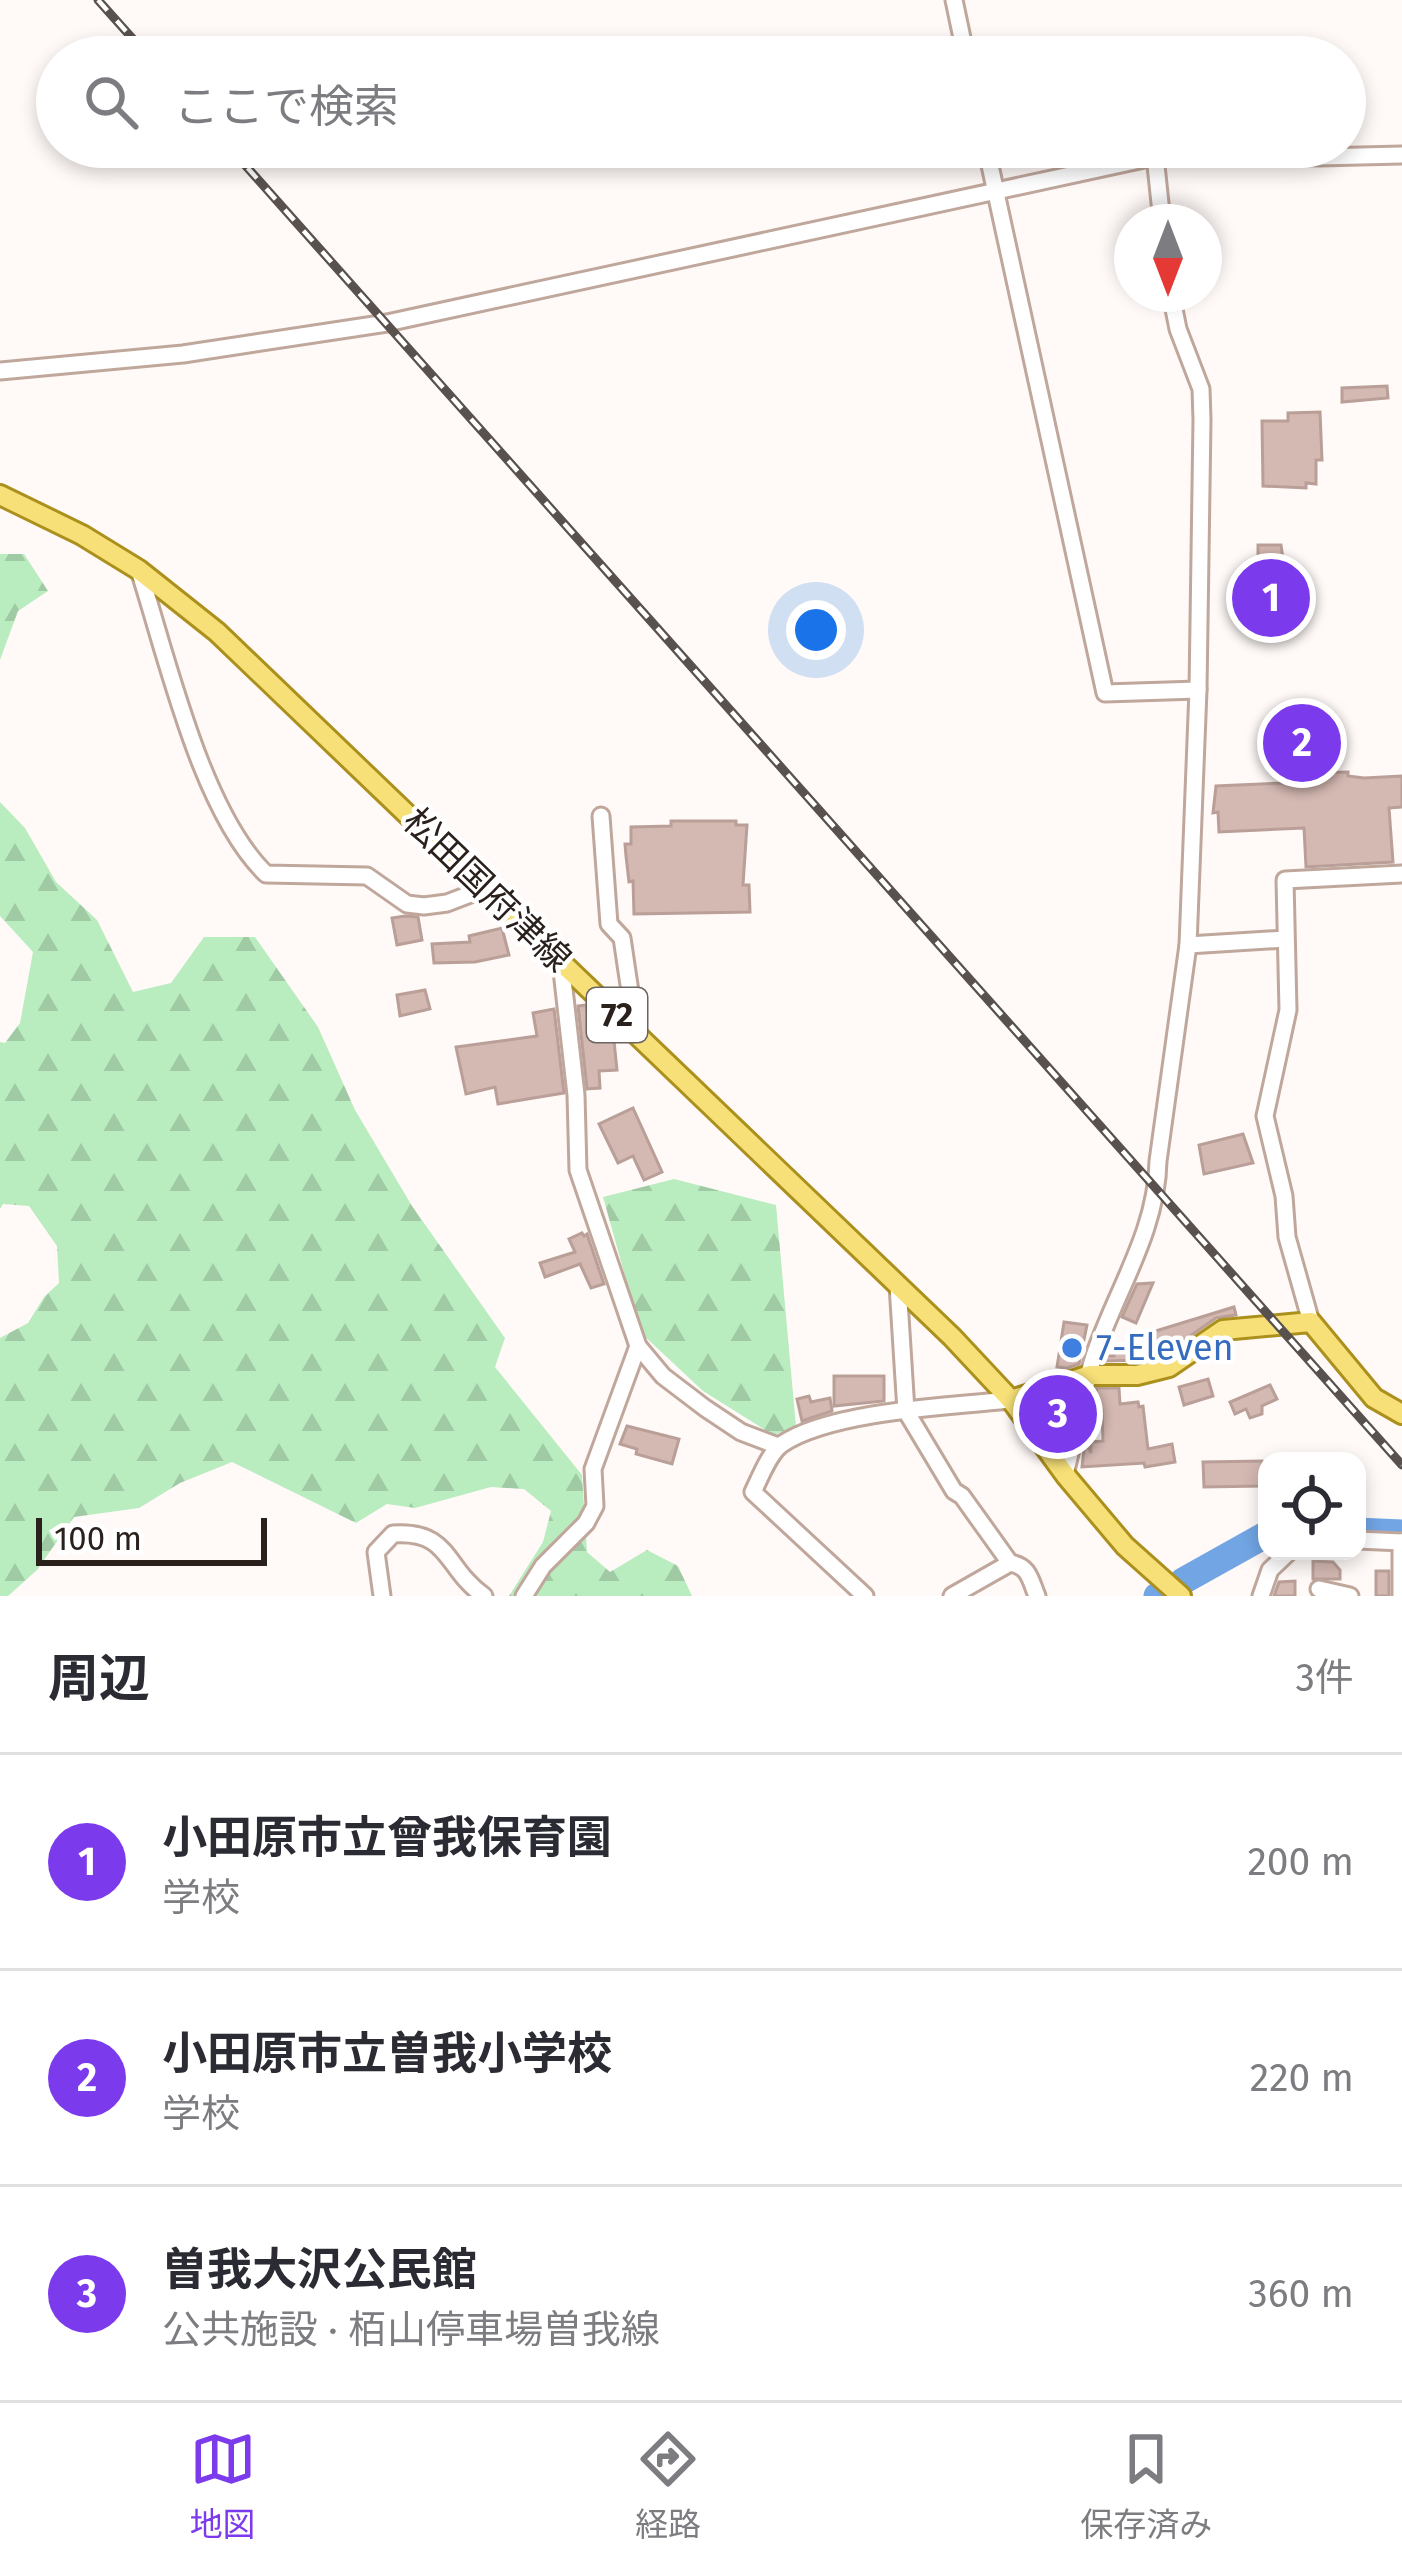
<!DOCTYPE html>
<html lang="ja">
<head>
<meta charset="utf-8">
<style>
  :root { --surface:#fff; --page:#f7f7f7; --text:#2b2b33; --muted:#7c7c81; --line:#e1e1e2; --accent:#7c3aed }
  body { margin:0; font-family:"Fira Sans","Noto Sans JP",sans-serif; background:var(--page); color:var(--text) }
  .controls { position:absolute; right:36px; bottom:36px; display:grid; overflow:hidden; border-radius:24px; box-shadow:0 6px 18px #0003 }
  .controls button { width:108px; height:108px; display:grid; place-items:center; padding:0; border:0; border-bottom:3px solid var(--line); background:var(--surface); color:var(--text); font:60px sans-serif }
  .compass { position:absolute; left:1114px; top:204px; width:108px; height:108px; border-radius:50%; background:var(--surface); box-shadow:0 6px 18px #0003; rotate:180deg }
  .scale { position:absolute; left:36px; bottom:30px; width:231px; box-sizing:border-box; padding-left:12px; border:6px solid #2a211d; border-top:0; font-size:33px; line-height:42px; white-space:nowrap; color:#2a211d; -webkit-text-stroke:9px #fff; paint-order:stroke }
  .you { position:absolute; left:816px; top:630px; width:42px; height:42px; margin:-30px; border:9px solid #fff; border-radius:50%; background:#1a73e8; box-shadow:0 0 0 18px #1a73e833 }
  .badge { display:grid; place-items:center; width:78px; height:78px; border-radius:50%; background:var(--accent); color:#fff; font-size:39px; font-weight:700 }
  .pin { position:absolute; translate:-50% -50%; border:6px solid #fff; box-shadow:0 3px 12px #0006 }
  .list { margin:0; padding:0; list-style:none }
  h2 { display:flex; justify-content:space-between; align-items:center; height:156px; margin:0; padding:0 48px; font-size:51px }
  h2 small { font-size:39px; font-weight:400; color:var(--muted) }
  .list li { display:grid; grid-template-columns:78px 1fr auto; gap:36px; align-items:center; box-sizing:border-box; height:216px; padding:0 48px; border-top:3px solid var(--line) }
  .list b { display:block; font-size:45px; white-space:nowrap }
  .list p { margin:0; font-size:39px; white-space:nowrap; color:var(--muted) }
  .list em { font-size:39px; font-style:normal; color:var(--muted) }
  .icon { flex:none; width:66px; height:66px; fill:none; stroke:currentColor; stroke-width:2; stroke-linecap:round; stroke-linejoin:round }
  .map { position:relative; flex:none; width:1402px; height:1596px; overflow:hidden }
  .search { position:absolute; background:var(--surface); box-shadow:0 6px 18px #0003; left:36px; right:36px; top:36px; height:132px; display:flex; align-items:center; gap:30px; box-sizing:border-box; padding:0 42px; border-radius:66px; color:var(--muted); font-size:45px }
  .sheet { height:804px; background:var(--surface) }
  nav { display:flex; justify-content:space-around; align-items:center; box-sizing:border-box; height:168px; border-top:3px solid var(--line); background:var(--surface); font-size:33px; color:var(--muted) }
  nav a { display:grid; justify-items:center; gap:6px }
  nav .on { color:var(--accent) }
  .map>svg:first-child { display:block }
  .forest { fill:url(#forest-firs) }
  .lines { fill:none; stroke-linecap:round; stroke-linejoin:round }
  .river { stroke:#71a5e4; stroke-width:27 }
  .building { fill:#d4b8b2; stroke:#b99f98; stroke-width:3 }
  .minor-casing { stroke:#c0a79c; stroke-width:21 }
  .major-casing { stroke:#ac901e; stroke-width:24 }
  .minor { stroke:#fff; stroke-width:15 }
  .major { stroke:#f7e078; stroke-width:18 }
  .rail-casing { stroke:#59514d; stroke-width:9 }
  .rail { stroke:#fff; stroke-width:4.5; stroke-dasharray:14; stroke-linecap:butt }
  .shop-dot { fill:#3f7fe0; stroke:#fff; stroke-width:4.5 }
  .labels { text-anchor:middle; dominant-baseline:central; stroke-width:9; stroke-linejoin:round; paint-order:stroke }
  .shield { fill:#fff; stroke:#6a6461; stroke-width:3 }
  .shield-label { font-size:33px; font-weight:bold; fill:#2a211d }
  .street-label { font-size:36px; fill:#2a211d; stroke:#fff }
  .shop-label { font-size:36px; fill:#366cbe; stroke:#fff; text-anchor:start }
</style>
</head>
<body>
<div class="map">
<svg width="1402" height="1596" viewBox="0 0 1402 1596">
  <defs>
    <pattern id="forest-firs" width="22" height="20" patternUnits="userSpaceOnUse" patternTransform="scale(3)"><rect width="22" height="20" fill="#b9ecbf"/><path d="M5 1l3.5 6h-7zM16 11l3.5 6h-7z" fill="#9fcaa4"/></pattern>
  </defs>
  <rect width="100%" height="100%" fill="#fffaf7"/>
  <g class="forest">
    <path d="M0 554H24L48 591 18 611 0 660Z"/>
    <path d="M0 802 25 828 56 882 97 920 133 992 171 983 204 937H255L318 1027 355 1110 412 1206 505 1338 495 1367 582 1475 587 1552 610 1572 647 1550 678 1566 692 1596H509L543 1542 551 1511 524 1489 491 1487 415 1508 387 1504 356 1523 232 1462 180 1483 139 1508 74 1517 37 1570 8 1596H0V1338L28 1323 44 1297 59 1283 57 1246 29 1206 3 1204 0 1209V1042L5 1043 20 1023 33 952 0 916Z"/>
    <path d="M674 1179 776 1205 796 1427 773 1435 703 1391 641 1333 603 1197Z"/>
  </g>
  <g class="lines">
    <g class="river">
      <path d="M1357 1531 1402 1533"/>
      <path d="M1183 1581 1267 1534"/>
      <path d="M1157 1596 1162 1593"/>
    </g>
  </g>
  <g class="building">
    <path d="M1387 386 1388 398 1342 402V388Z"/>
    <path d="M1320 412 1322 460H1316V484L1306 483V488L1263 486 1262 421H1288V413Z"/>
    <path d="M1258 545H1281L1284 566H1258Z"/>
    <path d="M1348 772V776L1364 778 1402 776V807L1389 808 1393 862 1306 867 1304 828 1219 832 1218 812 1213 813 1216 786 1283 783V776L1297 773Z"/>
    <path d="M671 821H736V825H747L743 885H749L750 912 634 914 633 881 629 882 626 856 625 844H631V827L671 826Z"/>
    <path d="M405 916 418 917 422 940 397 945 392 918Z"/>
    <path d="M502 928 509 955 475 962 434 963 432 944 470 942 469 936Z"/>
    <path d="M425 990 430 1009 400 1016 397 995Z"/>
    <path d="M586 1005 591 1030 613 1031 617 1070 599 1071 600 1088 587 1089 578 1006Z"/>
    <path d="M554 1009 564 1093 498 1104 495 1087 466 1094 456 1047 537 1036 533 1013Z"/>
    <path d="M633 1108 662 1172 644 1180 633 1156 618 1163 599 1124Z"/>
    <path d="M1243 1134 1253 1163 1204 1174 1199 1145Z"/>
    <path d="M582 1233 584 1236 587 1234 604 1284 591 1288 580 1264 545 1277 540 1263 575 1252 569 1239Z"/>
    <path d="M1153 1283 1136 1323 1122 1317 1137 1284Z"/>
    <path d="M1234 1307 1236 1315 1216 1318 1186 1339 1169 1344 1136 1337Z"/>
    <path d="M1064 1322 1087 1325 1079 1364 1067 1368 1057 1367Z"/>
    <path d="M1114 1348H1143L1142 1360 1105 1361 1107 1356H1114Z"/>
    <path d="M834 1376H884V1401L834 1406Z"/>
    <path d="M1208 1379 1213 1396 1184 1405 1179 1387Z"/>
    <path d="M1270 1385 1277 1399 1262 1406V1414L1250 1418 1246 1409 1235 1414 1230 1402Z"/>
    <path d="M1097 1388H1119L1120 1404 1138 1402 1139 1407 1143 1406 1148 1449 1172 1444 1175 1462 1145 1467 1144 1463 1082 1467 1085 1440 1091 1453V1442L1103 1441 1102 1410H1092Z"/>
    <path d="M809 1396 811 1402 830 1398 832 1411 802 1421 797 1399Z"/>
    <path d="M1066 1399 1069 1404 1063 1428 1052 1433 1041 1411Z"/>
    <path d="M627 1426 679 1439 672 1464 636 1454 637 1449 620 1444Z"/>
    <path d="M1262 1461V1486L1204 1487 1203 1462Z"/>
    <path d="M1313 1561 1333 1562 1340 1570V1579H1313Z"/>
    <rect x="1376" y="1571" width="13" height="25"/>
    <path d="M1295 1581V1596H1274L1279 1582Z"/>
  </g>
  <g class="lines">
    <defs>
      <g id="minor">
        <path d="M954 0 966 57"/>
        <path d="M986 147 1105 693 1198 690"/>
        <path d="M1155 156 1162 222"/>
        <path d="M0 371 183 354 387 323 1172 153 1319 157 1402 155"/>
        <path d="M139 570C167 657 201 811 266 874L367 876 407 904 424 906 447 903 486 888"/>
        <path d="M601 816 609 924 622 938 632 1005 623 1020"/>
        <path d="M1188 945 1285 939"/>
        <path d="M561 962 576 1095 578 1170 638 1346 663 1376 705 1408 741 1432 778 1446"/>
        <path d="M898 1285 906 1411 954 1491 962 1496 1010 1563C1029 1566 1030 1579 1037 1596"/>
        <path d="M1311 1322 1287 1237 1284 1196 1265 1116 1288 1010 1285 880 1402 874"/>
        <path d="M1065 1474C1075 1436 1082 1394 1094 1356 1116 1291 1157 1231 1158 1161L1188 945 1198 690 1202 420 1201 389 1178 329 1171 294"/>
        <path d="M1357 1540 1402 1542"/>
        <path d="M1319 1589 1350 1596"/>
        <path d="M382 1596 376 1552 393 1534C451 1530 444 1568 484 1596"/>
        <path d="M524 1596 543 1566 586 1523 595 1506 593 1469 638 1346"/>
        <path d="M865 1596 753 1492C760 1478 769 1453 782 1444 831 1411 950 1406 1011 1400"/>
        <path d="M952 1596 1010 1563"/>
        <path d="M1261 1596 1270 1570 1290 1551"/>
        <path d="M1401 1596V1542"/>
      </g>
      <g id="major">
        <path d="M0 495 82 535 139 570 217 632 952 1337 1011 1400 1066 1476 1125 1546 1181 1596"/>
        <path d="M1011 1400 1090 1375H1137L1169 1367 1223 1330 1311 1322 1374 1398 1402 1414"/>
      </g>
    </defs>
    <use href="#minor" class="minor-casing"/>
    <use href="#major" class="major-casing"/>
    <use href="#minor" class="minor"/>
    <use href="#major" class="major"/>
    <defs>
      <g id="rail">
        <path d="M98 0 149 57"/>
        <path d="M229 147 1402 1465"/>
      </g>
    </defs>
    <use href="#rail" class="rail-casing"/>
    <use href="#rail" class="rail"/>
  </g>
  <circle class="shop-dot" cx="1072" cy="1348" r="12"/>
  <g class="labels">
    <rect class="shield" x="587" y="988" width="60" height="54" rx="9"/>
    <g class="shield-label">
      <text x="617" y="1015">72</text>
    </g>
    <g class="street-label">
      <text transform="translate(487 890) rotate(44)">松田国府津線</text>
    </g>
    <g class="shop-label">
      <text x="1096" y="1348">7-Eleven</text>
    </g>
  </g>
</svg>
<div class="controls">
<button><svg class="icon" aria-label="locate" viewBox="0 0 24 24"><circle cx="12" cy="12" r="6"/><path d="M12 2v4M12 18v4M2 12h4M18 12h4"/></svg></button>
</div>
<svg class="compass" viewBox="-18 -18 36 36"><path d="M0-13l5 13h-10z" fill="#e53935"/><path d="M0 13l5-13h-10z" fill="#7c7c81"/></svg>
<div class="scale">100 m</div>
<div class="you"></div>
<div class="pin badge" style="left:1271px;top:598px">1</div>
<div class="pin badge" style="left:1302px;top:743px">2</div>
<div class="pin badge" style="left:1058px;top:1414px">3</div>
<div class="search"><svg class="icon" aria-label="search" viewBox="0 0 24 24"><circle cx="10" cy="10" r="6"/><path d="M15 15l6 6"/></svg>ここで検索</div>
</div>
<section class="sheet">
<h2>周辺<small>3件</small></h2>
<ul class="list">
<li><span class="badge">1</span><div><b>小田原市立曾我保育園</b><p>学校</p></div><em>200 m</em></li>
<li><span class="badge">2</span><div><b>小田原市立曽我小学校</b><p>学校</p></div><em>220 m</em></li>
<li><span class="badge">3</span><div><b>曽我大沢公民館</b><p>公共施設 · 栢山停車場曽我線</p></div><em>360 m</em></li>
</ul>
</section>
<nav>
<a class="on"><svg class="icon" aria-label="map" viewBox="0 0 24 24"><path d="M3 6l6-2 6 2 6-2v14l-6 2-6-2-6 2zM9 4v14M15 6v14"/></svg>地図</a>
<a><svg class="icon" aria-label="directions" viewBox="0 0 24 24"><path d="M12 3l9 9-9 9-9-9zM9 14v-3h6M13 9l2 2-2 2"/></svg>経路</a>
<a><svg class="icon" aria-label="saved" viewBox="0 0 24 24"><path d="M7 4h10v16l-5-4-5 4z"/></svg>保存済み</a>
</nav>
</body>
</html>
